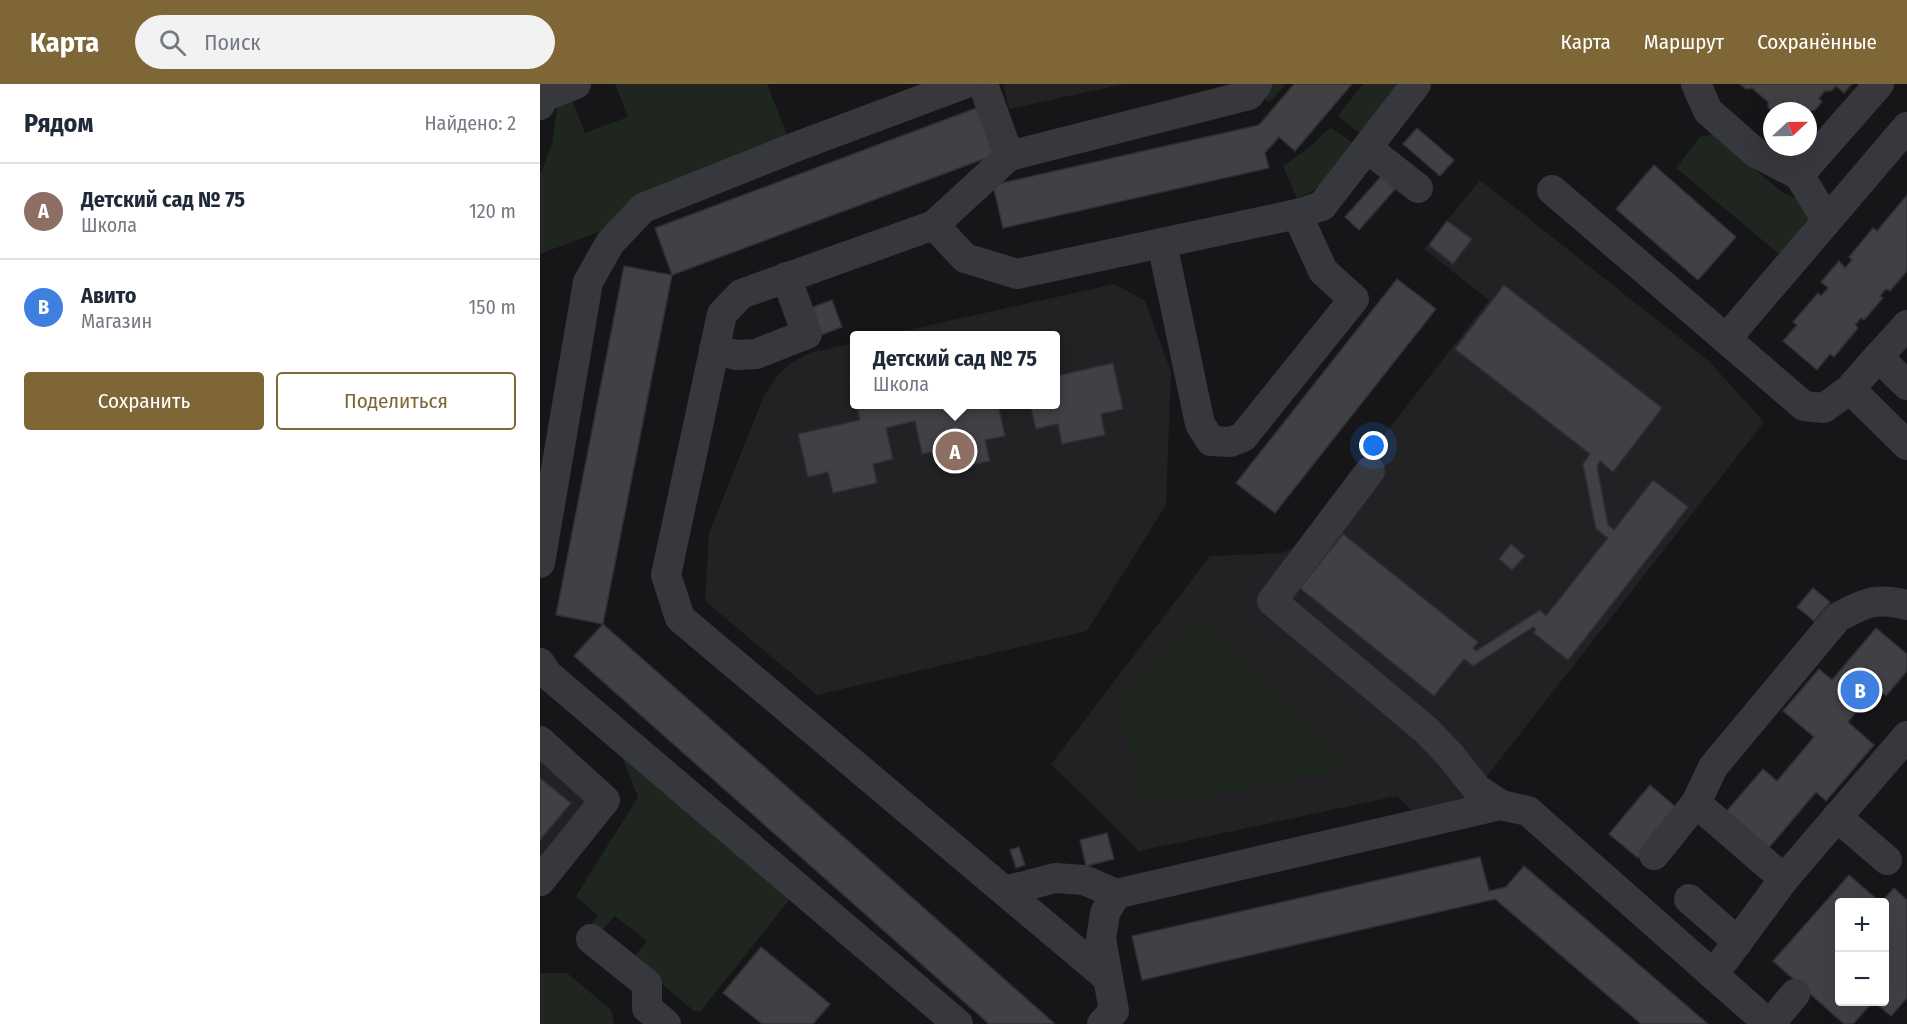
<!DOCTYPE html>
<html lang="ru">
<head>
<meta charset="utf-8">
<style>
  :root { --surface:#fff; --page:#f2f2f3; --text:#1f2937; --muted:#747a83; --line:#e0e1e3; --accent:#7e6636 }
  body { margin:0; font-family:"Fira Sans Condensed",sans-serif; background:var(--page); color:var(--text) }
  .controls { position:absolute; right:18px; bottom:18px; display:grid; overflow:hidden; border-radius:6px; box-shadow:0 6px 24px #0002 }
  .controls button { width:54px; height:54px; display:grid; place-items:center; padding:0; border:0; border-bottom:2px solid var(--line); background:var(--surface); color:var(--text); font:30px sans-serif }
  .compass { position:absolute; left:1223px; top:18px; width:54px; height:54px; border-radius:50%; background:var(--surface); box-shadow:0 6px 24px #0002; rotate:68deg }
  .you { position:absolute; left:834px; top:362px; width:21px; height:21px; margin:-15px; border:4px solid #fff; border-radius:50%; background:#1a73e8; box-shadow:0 0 0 9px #1a73e833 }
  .badge { display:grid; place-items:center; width:39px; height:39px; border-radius:50%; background:var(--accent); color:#fff; font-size:20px; font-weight:700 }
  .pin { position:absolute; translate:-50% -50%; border:3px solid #fff; box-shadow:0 2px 6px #0006 }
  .popup { position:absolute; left:310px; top:247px; width:210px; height:78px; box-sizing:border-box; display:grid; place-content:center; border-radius:6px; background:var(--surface); filter:drop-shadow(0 2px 4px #0005); font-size:20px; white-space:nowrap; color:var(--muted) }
  .popup b { font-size:22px; color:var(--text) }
  .popup::after { content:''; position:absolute; left:50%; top:100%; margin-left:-12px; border:12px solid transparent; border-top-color:var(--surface) }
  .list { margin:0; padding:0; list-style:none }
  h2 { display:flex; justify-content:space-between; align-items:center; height:78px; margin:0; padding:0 24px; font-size:26px }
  h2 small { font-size:20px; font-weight:400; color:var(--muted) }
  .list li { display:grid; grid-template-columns:39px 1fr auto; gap:18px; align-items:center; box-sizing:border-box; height:96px; padding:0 24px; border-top:2px solid var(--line) }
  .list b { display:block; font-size:22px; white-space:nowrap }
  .list p { margin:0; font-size:20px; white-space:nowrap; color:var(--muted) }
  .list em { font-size:20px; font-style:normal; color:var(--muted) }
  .actions { display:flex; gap:12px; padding:18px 24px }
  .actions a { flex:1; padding:14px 0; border:2px solid var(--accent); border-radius:6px; text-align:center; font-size:21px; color:var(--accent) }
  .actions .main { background:var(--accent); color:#fff }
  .icon { flex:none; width:33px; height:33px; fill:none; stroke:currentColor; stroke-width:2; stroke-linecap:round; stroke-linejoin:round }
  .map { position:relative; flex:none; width:1367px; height:940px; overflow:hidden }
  header { display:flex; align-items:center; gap:36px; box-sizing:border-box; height:84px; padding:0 30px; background:var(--accent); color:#fff }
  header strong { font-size:28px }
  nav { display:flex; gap:33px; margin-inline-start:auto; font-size:21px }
  .search { width:420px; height:54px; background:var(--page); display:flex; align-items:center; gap:15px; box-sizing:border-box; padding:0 21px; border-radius:33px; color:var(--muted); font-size:22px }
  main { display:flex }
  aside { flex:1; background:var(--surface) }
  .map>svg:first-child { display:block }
  .built { fill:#222225 }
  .green { fill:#1e261f }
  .building { fill:#404145; stroke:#303034; stroke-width:1.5 }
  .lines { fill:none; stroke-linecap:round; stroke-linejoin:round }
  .minor { stroke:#37383d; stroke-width:30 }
</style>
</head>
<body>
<header>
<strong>Карта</strong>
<div class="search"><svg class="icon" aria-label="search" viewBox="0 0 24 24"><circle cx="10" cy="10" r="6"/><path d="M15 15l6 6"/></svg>Поиск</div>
<nav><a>Карта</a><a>Маршрут</a><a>Сохранённые</a></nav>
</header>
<main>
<aside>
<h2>Рядом<small>Найдено: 2</small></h2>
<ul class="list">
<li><span class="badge" style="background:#8d6e63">A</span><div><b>Детский сад № 75</b><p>Школа</p></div><em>120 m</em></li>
<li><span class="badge" style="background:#3f7fe0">B</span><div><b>Авито</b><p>Магазин</p></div><em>150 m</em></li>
</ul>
<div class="actions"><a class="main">Сохранить</a><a>Поделиться</a></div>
</aside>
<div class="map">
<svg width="1367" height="940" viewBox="0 0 1367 940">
  <rect width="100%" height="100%" fill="#161618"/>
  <g class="built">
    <path d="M463 0H584L469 25Z"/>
    <path d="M940 96 1169 277 1224 338 944 696 925 714 874 729 857 712 599 767 511 680 670 472 741 469 757 463 949 216 884 165Z"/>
    <path d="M575 200 605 217 631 288 626 421 547 547 277 611 165 517 169 449 224 312 236 293 251 279 269 269 314 259V320H516V252L346 251Z"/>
    <path d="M0 676 52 719 0 780Z"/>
  </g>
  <g class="green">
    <path d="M75 0H227L248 53 77 141 0 170V91L12 60 18 17 31 14 45 49 88 33Z"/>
    <path d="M721 0H746L733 15 727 18 719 7Z"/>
    <path d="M823 0H862L822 51 798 32Z"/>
    <path d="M791 44 816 61C796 86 788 102 757 114L743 82 769 64 784 49Z"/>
    <path d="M1173 50 1243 109 1264 118 1278 134 1244 174 1136 84 1160 53Z"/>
    <path d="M658 533 810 686 604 723 576 613Z"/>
    <path d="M79 666 250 815 160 928 154 927 92 875 107 857 75 832 59 850 49 843 58 832 36 812 98 713Z"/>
    <path d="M0 889H27L71 926 74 940H0Z"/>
  </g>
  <g class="building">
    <path d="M754 0H812L755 67 739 53 725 69 729 84 463 144 453 101 719 41Z"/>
    <path d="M1200 0H1312L1304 9 1296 2 1291 7H1285L1279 14 1282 18 1275 26 1268 27H1232L1228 23V18L1212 4 1206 5Z"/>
    <path d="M439 23 457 70 132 191 115 144Z"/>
    <path d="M877 44 914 76 900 92 863 60Z"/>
    <path d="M1114 81 1196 153 1158 196 1076 125Z"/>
    <path d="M844 89 858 102 819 146 805 133Z"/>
    <path d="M1367 111V187L1350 207 1346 205 1340 212 1343 214 1324 236 1321 234 1315 241 1318 244 1294 273 1290 270 1277 286 1243 257 1257 241 1253 238 1278 209 1281 212 1288 204 1281 198 1299 177 1305 184 1312 176 1309 173 1333 144 1337 147Z"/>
    <path d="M907 137 932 155 913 180 889 161Z"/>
    <path d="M84 182 132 191 63 540 16 531Z"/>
    <path d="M857 195 896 225 735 429 696 399Z"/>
    <path d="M964 201 1122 324 1073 388 1060 377 1057 382 1068 441 1074 446 1113 396 1148 423 1028 576 994 549 996 545 993 543 933 582 924 575 894 612 760 504 803 450 938 558 933 564 936 567 1000 526 1006 532 1068 454 1056 445 1043 380 1050 370 915 265Z"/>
    <path d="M292 216 302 243 278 252 268 225Z"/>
    <path d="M573 279 583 325 561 330 565 351 522 360 518 340 496 345 490 320H516V292Z"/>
    <path d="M314 292V313L310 293Z"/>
    <path d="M316 320H458L465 352 445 356 450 377 406 387 402 366 382 370 375 337 346 344 353 375 333 380 337 399 293 409 288 388 268 393 258 350 320 336Z"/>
    <path d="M971 460 985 472 972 486 959 475Z"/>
    <path d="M1273 504 1290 518 1274 537 1257 523Z"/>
    <path d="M63 540 514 939 513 940H449L34 572Z"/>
    <path d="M1336 544 1367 570V587L1346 612 1336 604 1308 638 1334 661 1286 717 1276 708 1227 766 1185 729 1223 685 1237 697 1274 653 1243 627 1279 585 1292 596Z"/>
    <path d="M0 694 31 719 0 756Z"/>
    <path d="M1110 701 1138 725 1098 774 1069 750Z"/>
    <path d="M567 749 574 775 546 782 540 756Z"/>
    <path d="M479 763 485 781 476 784 470 766Z"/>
    <path d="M940 773 949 807 966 803 984 782 1168 940H1101L955 815 602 896 592 852Z"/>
    <path d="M1309 791 1340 818H1300V918H1333L1313 940H1304L1233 877Z"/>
    <path d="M1354 804 1367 816V914L1351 932 1334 918H1344V818H1341Z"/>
    <path d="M221 863 290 920 273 940H222L183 909Z"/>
  </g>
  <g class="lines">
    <g class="minor">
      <path d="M443 0 469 72 709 11 717 0"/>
      <path d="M1156 0 1168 27 1216 69 1259 91 1339 0"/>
      <path d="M0 21 3 13 36 0"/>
      <path d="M1367 43 1186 255 1264 322 1284 324 1310 305 1338 273 1367 301"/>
      <path d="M827 64 878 104"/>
      <path d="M469 72 394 141 425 174 477 190 757 130 782 122 876 0"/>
      <path d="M1259 91 1280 125 1289 132"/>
      <path d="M1012 106 1186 255"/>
      <path d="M394 141 201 210 182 230 126 491 140 534 568 894"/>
      <path d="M622 159 660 340 671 357 690 358 703 353 814 215 783 187 757 130"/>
      <path d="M174 265 196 271 216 270 267 250 246 193"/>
      <path d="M1338 273 1367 241"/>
      <path d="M1310 305 1367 361"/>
      <path d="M830 387 732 517 886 646 910 671 937 705 961 721"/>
      <path d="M0 479 48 198 70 159 103 124 258 62 424 0"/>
      <path d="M0 579 7 590 418 940"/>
      <path d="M0 657 65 716 0 797"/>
      <path d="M1156 719 1173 683 1298 533C1325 519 1336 513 1367 521"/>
      <path d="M1297 733 1347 776"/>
      <path d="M1114 771 1156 719 1244 795"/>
      <path d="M465 807 515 794 544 796 576 810 961 721 988 727 1229 940"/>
      <path d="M1149 815 1198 858"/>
      <path d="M51 855 107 900V924L126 940"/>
      <path d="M1173 891 1244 795 1367 652"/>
      <path d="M562 940 574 927 561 855 565 829 576 810"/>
      <path d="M1230 940 1255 910"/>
    </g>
  </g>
</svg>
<div class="controls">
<button>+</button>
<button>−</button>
</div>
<svg class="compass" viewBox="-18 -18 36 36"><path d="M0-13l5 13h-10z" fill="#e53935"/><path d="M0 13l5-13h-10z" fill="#747a83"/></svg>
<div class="you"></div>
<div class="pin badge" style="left:415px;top:367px;background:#8d6e63">A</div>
<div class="popup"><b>Детский сад № 75</b>Школа</div>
<div class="pin badge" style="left:1320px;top:606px;background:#3f7fe0">B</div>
</div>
</main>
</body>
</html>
